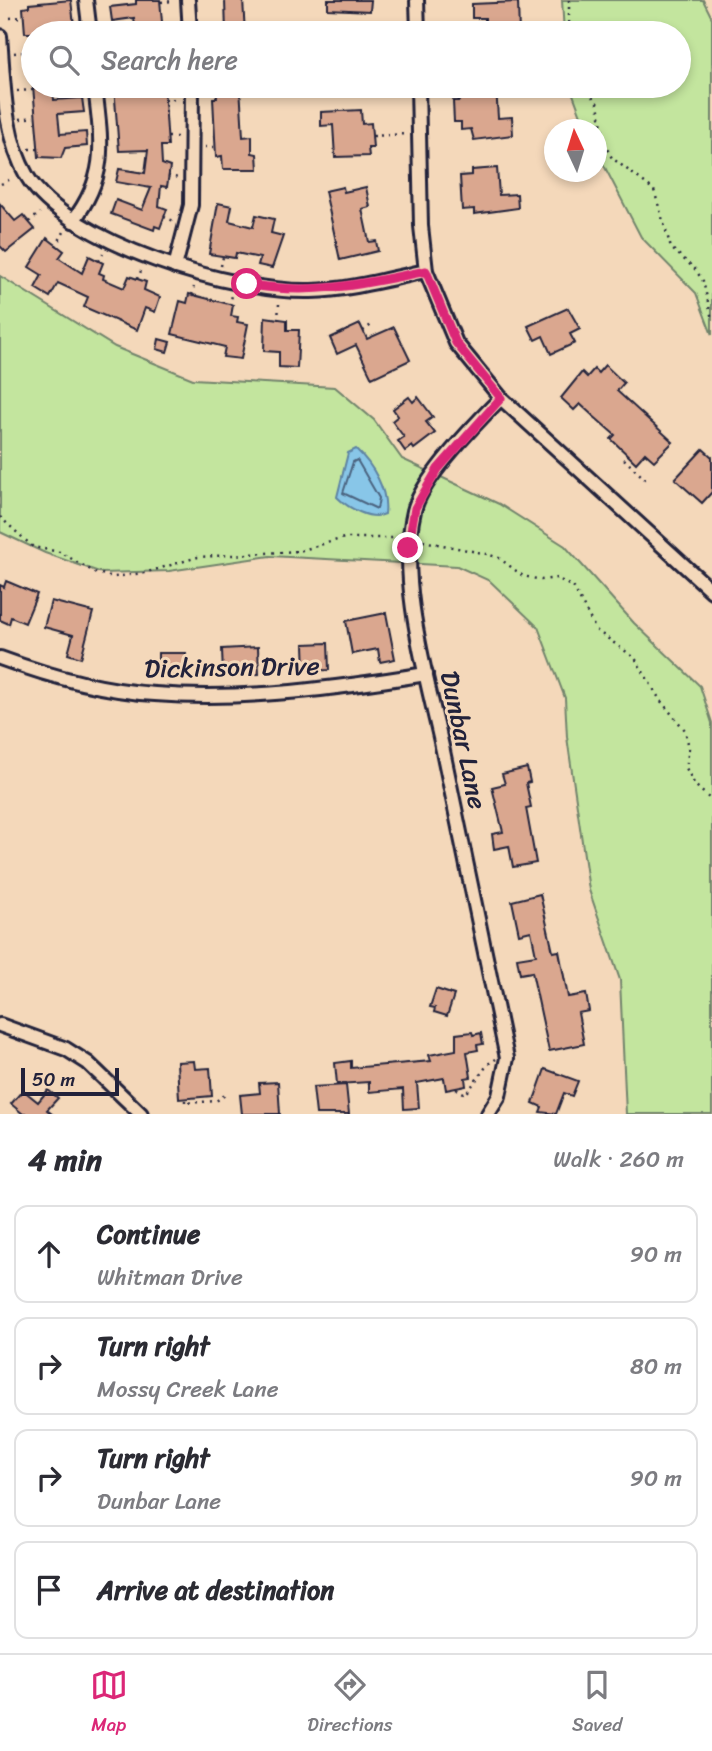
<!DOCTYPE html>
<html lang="en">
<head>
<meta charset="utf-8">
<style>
  :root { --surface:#fff; --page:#f7f7f7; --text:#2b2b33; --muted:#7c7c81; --line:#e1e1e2; --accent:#db2777 }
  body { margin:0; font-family:Sriracha,sans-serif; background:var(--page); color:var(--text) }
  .compass { position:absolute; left:544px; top:119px; width:63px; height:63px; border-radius:50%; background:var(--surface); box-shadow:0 4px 10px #0003; rotate:356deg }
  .scale { position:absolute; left:21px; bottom:18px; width:98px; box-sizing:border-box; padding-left:7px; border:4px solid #22223b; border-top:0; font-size:19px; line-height:24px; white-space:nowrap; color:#22223b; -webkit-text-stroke:5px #f4d8ba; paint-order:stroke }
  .stop { position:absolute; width:21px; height:21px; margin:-16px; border:5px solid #db2777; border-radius:50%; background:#fff }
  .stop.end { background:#db2777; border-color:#fff; box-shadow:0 2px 7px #0008 }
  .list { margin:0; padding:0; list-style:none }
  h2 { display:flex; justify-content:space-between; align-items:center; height:91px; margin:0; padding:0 28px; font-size:30px }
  h2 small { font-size:23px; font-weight:400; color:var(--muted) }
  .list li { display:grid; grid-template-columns:46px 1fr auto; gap:21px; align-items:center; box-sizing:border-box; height:98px; margin:0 14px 14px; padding:0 14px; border:2px solid var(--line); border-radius:14px }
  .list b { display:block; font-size:26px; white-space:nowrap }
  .list p { margin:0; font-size:23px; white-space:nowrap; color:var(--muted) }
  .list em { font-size:23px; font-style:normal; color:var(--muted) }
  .icon { flex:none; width:38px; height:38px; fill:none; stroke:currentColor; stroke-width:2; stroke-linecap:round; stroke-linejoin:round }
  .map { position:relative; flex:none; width:712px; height:1114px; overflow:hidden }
  .search { position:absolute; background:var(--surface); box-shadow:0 4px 10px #0003; left:21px; right:21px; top:21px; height:77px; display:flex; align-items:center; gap:18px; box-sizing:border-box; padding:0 24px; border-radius:38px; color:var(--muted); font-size:26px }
  .sheet { height:539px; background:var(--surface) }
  nav { display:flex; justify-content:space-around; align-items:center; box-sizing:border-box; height:98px; border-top:2px solid var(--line); background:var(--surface); font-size:19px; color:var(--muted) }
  nav a { display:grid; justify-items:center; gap:4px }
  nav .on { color:var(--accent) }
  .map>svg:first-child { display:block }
  .green { fill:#c3e59e; stroke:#72846c; stroke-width:2 }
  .water { fill:#88c6e8; stroke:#5f84a3; stroke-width:2 }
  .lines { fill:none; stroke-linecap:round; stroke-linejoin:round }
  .shore { stroke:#4b6480; stroke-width:2 }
  .building { fill:#daa78f; stroke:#22223b; stroke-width:2 }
  .minor-casing { stroke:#22223b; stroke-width:18 }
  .path { stroke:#22223b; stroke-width:2.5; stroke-dasharray:2 5; stroke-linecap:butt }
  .minor { stroke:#f4d8ba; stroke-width:12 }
  .route { stroke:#db2777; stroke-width:9 }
  .labels { text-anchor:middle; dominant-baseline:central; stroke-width:6; stroke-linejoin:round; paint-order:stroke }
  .street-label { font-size:26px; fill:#22223b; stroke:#f4d8ba }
</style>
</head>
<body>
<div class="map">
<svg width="712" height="1114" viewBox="0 0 712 1114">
  <rect width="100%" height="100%" fill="#f4d8ba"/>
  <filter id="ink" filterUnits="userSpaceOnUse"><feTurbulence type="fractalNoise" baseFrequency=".0143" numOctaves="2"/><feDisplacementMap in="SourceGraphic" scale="14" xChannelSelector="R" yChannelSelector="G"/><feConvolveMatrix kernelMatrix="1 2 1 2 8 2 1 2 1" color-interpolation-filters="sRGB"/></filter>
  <g filter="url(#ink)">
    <g class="green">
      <path d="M562 0H703L712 18V335L696 293 641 237 597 152 596 130 586 129 570 86H679V33H564Z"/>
      <path d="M0 276 115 347 193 379 335 387 374 420 402 459 499 504 565 546 634 623 700 686 712 723V1114H626L620 980 589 890 567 737 565 698 538 627 490 581 457 566 270 556 169 571 102 573 45 553 0 532Z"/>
    </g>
    <path class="water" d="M356 449C373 465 388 490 385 514 371 521 348 508 337 497L348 453Z"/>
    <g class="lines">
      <path class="shore" d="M357 460 379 498 377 509 343 493 353 462Z"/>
    </g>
    <g class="building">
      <path d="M71 0 75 33H25L23 8 29 7V4Z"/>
      <path d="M136 0H160L163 33H136L134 18 112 21 110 7 136 4Z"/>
      <path d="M225 0H243L245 33H226Z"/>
      <path d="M328 0H371L370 11 328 9Z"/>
      <path d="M518 2 519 33H485V18H472V4Z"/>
      <path d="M33 86H53L54 100 82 98 84 112 58 114 60 134 86 132 87 146 65 148 61 158 39 157Z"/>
      <path d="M114 86H164L168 146H161L162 164 170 167 167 187 161 186 159 206 167 209 160 228 155 226 154 230 111 214 116 200 142 210 151 188 116 182 119 169 145 173 148 150 119 151Z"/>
      <path d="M216 86H240L243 137 252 136V153L257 154 258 169H223L222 156 216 157 213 98H217Z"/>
      <path d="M496 86 498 118 512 117 513 135 474 140 471 129 461 130V122H454L453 101H459L458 94 468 93V88Z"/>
      <path d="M361 110 362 124 371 123 373 148H368L369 156 335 157 333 125 321 126V112Z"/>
      <path d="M497 168 499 195 517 194 518 208 474 214V209L462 210 460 176 472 175V170Z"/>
      <path d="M343 187 344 192 366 187 370 207 362 209 369 242 376 241 378 251 340 260 325 191Z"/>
      <path d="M218 203 232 206 229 221 253 227 256 215 274 219 271 233 283 236 272 268 258 265 260 258 236 253 235 258 209 254Z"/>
      <path d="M0 204 15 221 23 215 35 229 6 252 0 246Z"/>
      <path d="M47 238 64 251 59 258 82 273 89 256 103 263 99 273 104 275 103 279 124 288 129 276 146 282 144 290 160 297 155 312 145 308 137 330 84 307 88 297 58 283 50 297 35 288 42 275 29 267Z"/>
      <path d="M189 294 233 305 231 316 238 317 237 322 248 324 241 359 223 357 225 347 172 334 180 301 187 303Z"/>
      <path d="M568 308 580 329 570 334 575 343 551 354 543 336 535 340 528 326Z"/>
      <path d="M265 317 287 320V330H299L297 368 279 367V352L264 351Z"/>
      <path d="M360 324 367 339 394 327 410 360 372 378 356 345 337 354 330 338Z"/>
      <path d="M159 339 170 342 167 352 157 349Z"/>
      <path d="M605 365 624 383 617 391 673 442 654 461 645 453 636 463 611 439 615 435 591 414 580 404 574 410 561 398 582 372 587 377 594 369 598 373Z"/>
      <path d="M409 397 413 402 418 397 433 417 426 422 435 433 414 449 412 446 405 451 398 441 404 437 392 421 398 416 393 409Z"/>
      <path d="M703 449 712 457V492L702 503 675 479Z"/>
      <path d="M6 581 37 594 25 623 11 617 9 624 0 620V585L4 587Z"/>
      <path d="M51 601 93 612 81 658 68 654 73 635 44 627Z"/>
      <path d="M386 613 395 659 380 662 378 649 352 654 346 621Z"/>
      <path d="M328 643 329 670 305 671 304 644Z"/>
      <path d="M258 647 259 674 223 675 222 649Z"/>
      <rect x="158" y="653" width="28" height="22"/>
      <path d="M527 768 530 782 526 783 531 807 526 808 536 863 513 867 509 846 494 849 492 834 503 832 492 787 505 784 502 774Z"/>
      <path d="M540 894 553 952 559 951 568 997 586 994 589 1011 578 1013 584 1044 549 1051 532 972 520 974 517 958 536 955 531 931 519 934 512 901Z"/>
      <path d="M436 989 454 995 447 1016 434 1012 435 1008 430 1007Z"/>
      <path d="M472 1032 473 1035 481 1033 483 1044 477 1045 478 1050 467 1052 471 1077 465 1078 466 1086 446 1090 444 1078 417 1083 419 1108 404 1109 403 1089 369 1092V1082L337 1084 335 1063 351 1061V1068L431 1061 429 1055 456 1050V1034Z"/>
      <path d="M194 1061 195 1069 210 1068 212 1096 179 1099 177 1062Z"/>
      <path d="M545 1069 578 1081 572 1096 564 1093 556 1114 540 1112 542 1107 533 1103Z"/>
      <path d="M278 1082 280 1114H242L240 1095 260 1093 259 1083Z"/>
      <path d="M346 1085 349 1114H316L313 1087Z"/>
      <path d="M23 1090 38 1102 48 1090 58 1098 47 1110 52 1114H23L11 1104Z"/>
    </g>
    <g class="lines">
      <defs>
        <g id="minor">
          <path d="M86 0 90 33"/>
          <path d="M188 0 190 33"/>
          <path d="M417 0 418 33"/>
          <path d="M0 36C4 83 3 135 27 176 67 244 235 293 311 291 350 290 388 279 426 271"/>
          <path d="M418 86 421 226 426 271 456 343 501 398 712 591"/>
          <path d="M73 221C109 174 101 141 95 86"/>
          <path d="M175 267 191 205 192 86"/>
          <path d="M0 658C49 676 103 691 155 694 243 701 340 688 426 674"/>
          <path d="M0 1025 66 1049 88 1063 141 1114"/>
          <path d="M488 1114 499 1096 507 1058C486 956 464 853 443 751 428 680 397 582 414 511 421 479 477 422 501 398"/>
        </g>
      </defs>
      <use href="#minor" class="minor-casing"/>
      <g class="path">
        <path d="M569 0V33"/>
        <path d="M161 2 173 1"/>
        <path d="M10 18 24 17"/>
        <path d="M463 32 484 31"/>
        <path d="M14 53 27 52"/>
        <path d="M583 86 598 104 605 145 612 158 654 190 671 248 695 269 703 281 712 319"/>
        <path d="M17 91 33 90"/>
        <path d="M165 100 177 99"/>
        <path d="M20 119 34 117"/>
        <path d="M373 136 406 134"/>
        <path d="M168 137H178"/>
        <path d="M205 147H215"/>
        <path d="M29 149H38"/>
        <path d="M168 176 179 178"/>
        <path d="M1 184 13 178"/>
        <path d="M164 217 174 221"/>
        <path d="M29 222 40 213"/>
        <path d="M56 246 64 232"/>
        <path d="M99 261 103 254"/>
        <path d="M221 266 223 257"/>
        <path d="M137 279 141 271"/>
        <path d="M192 295 194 287"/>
        <path d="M230 305 232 295"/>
        <path d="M278 320 279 304"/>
        <path d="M363 331 374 323"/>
        <path d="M624 459 647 481"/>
        <path d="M0 517 33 547 60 552 96 573 114 577 144 573 198 557 299 551 344 538H399"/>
        <path d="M423 541 487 554 499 558 523 576 541 580 557 578 574 588 596 630 635 658 660 700 685 730 689 748 686 768 695 785 712 801"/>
        <path d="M456 1089 466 1094 488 1064 496 1059"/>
        <path d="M185 1100V1103L216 1101 225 1095"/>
      </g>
      <use href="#minor" class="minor"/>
    </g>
  </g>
  <g class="lines" filter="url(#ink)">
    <path class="route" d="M247 284C310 296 364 284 426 271L456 343 501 398 438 469 415 508 408 548"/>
  </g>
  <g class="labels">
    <g class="street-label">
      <text transform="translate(232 667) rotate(-1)">Dickinson Drive</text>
      <text transform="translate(464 740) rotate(78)">Dunbar Lane</text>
    </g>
  </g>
</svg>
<svg class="compass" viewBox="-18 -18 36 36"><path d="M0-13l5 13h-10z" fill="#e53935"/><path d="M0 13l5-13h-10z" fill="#7c7c81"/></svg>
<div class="scale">50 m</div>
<div class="stop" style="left:247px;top:284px"></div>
<div class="stop end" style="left:408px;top:548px"></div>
<div class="search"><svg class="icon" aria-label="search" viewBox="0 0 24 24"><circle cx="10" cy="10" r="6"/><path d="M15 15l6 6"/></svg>Search here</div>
</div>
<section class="sheet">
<h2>4 min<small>Walk · 260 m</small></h2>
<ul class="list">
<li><svg class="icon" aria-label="ahead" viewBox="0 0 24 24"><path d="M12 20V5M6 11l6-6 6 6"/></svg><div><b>Continue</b><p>Whitman Drive</p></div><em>90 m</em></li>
<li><svg class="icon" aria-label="right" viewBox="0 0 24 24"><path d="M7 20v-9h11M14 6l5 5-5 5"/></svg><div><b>Turn right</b><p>Mossy Creek Lane</p></div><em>80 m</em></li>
<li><svg class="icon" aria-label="right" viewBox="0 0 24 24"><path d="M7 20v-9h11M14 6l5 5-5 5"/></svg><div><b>Turn right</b><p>Dunbar Lane</p></div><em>90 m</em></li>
<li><svg class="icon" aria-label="arrive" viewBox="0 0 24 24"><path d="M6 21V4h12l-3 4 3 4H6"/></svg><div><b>Arrive at destination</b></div></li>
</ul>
</section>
<nav>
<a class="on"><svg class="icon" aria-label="map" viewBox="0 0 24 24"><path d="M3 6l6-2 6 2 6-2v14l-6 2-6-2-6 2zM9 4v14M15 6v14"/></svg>Map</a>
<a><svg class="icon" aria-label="directions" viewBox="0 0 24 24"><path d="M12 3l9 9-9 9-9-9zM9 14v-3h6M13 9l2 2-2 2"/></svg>Directions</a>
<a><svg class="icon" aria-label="saved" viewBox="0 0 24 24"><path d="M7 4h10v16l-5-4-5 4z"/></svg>Saved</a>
</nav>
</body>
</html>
